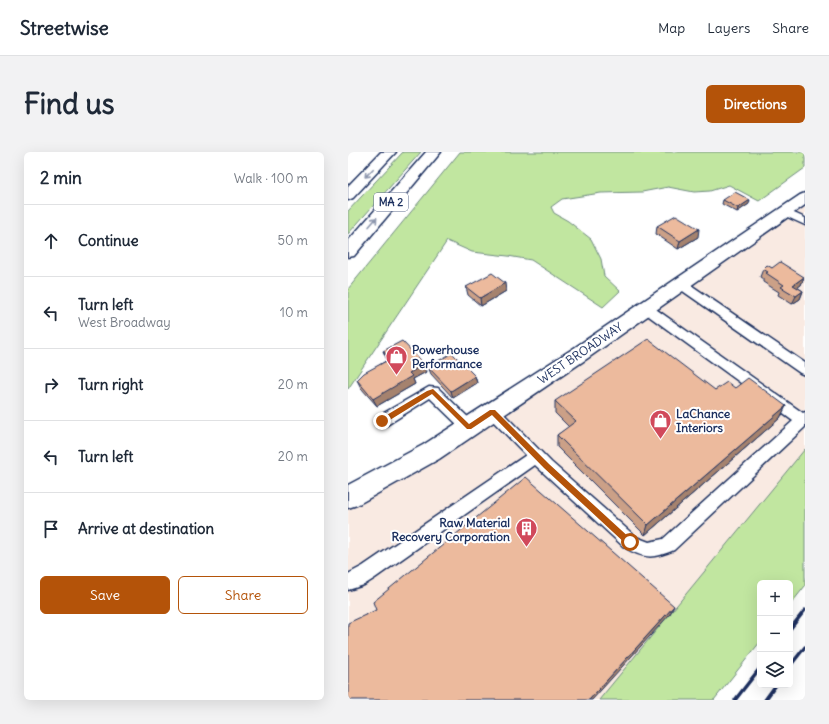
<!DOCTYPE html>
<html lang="en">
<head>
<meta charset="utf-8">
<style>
  :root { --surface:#fff; --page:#f2f2f3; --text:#1f2937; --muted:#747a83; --line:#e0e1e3; --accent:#b45309 }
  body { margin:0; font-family:Delius,sans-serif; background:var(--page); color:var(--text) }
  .controls { position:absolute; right:12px; bottom:12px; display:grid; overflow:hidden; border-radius:6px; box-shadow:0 4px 16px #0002 }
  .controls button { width:36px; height:36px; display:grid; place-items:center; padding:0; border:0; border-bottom:1px solid var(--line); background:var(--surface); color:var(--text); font:20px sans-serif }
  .stop { position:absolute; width:12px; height:12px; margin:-9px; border:3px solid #b45309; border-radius:50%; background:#fff }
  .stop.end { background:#b45309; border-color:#fff; box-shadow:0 1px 4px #0008 }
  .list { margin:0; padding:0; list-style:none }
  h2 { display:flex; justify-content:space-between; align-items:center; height:52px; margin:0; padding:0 16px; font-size:17px }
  h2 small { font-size:13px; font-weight:400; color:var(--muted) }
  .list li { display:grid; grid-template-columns:26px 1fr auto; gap:12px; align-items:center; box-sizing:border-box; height:72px; padding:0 16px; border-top:1px solid var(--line) }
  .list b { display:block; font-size:15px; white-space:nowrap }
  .list p { margin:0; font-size:13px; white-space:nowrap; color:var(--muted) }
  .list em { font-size:13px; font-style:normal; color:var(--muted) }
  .actions { display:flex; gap:8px; padding:12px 16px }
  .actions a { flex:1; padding:9px 0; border:1px solid var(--accent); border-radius:6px; text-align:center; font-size:14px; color:var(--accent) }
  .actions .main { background:var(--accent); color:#fff }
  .icon { flex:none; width:22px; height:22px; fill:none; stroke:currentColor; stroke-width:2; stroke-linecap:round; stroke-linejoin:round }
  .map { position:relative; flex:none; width:457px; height:548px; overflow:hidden; border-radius:6px }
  header { display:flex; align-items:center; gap:24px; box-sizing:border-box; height:56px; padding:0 20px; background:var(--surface); border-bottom:1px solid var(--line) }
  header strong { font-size:19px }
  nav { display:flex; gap:22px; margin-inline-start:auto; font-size:14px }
  .intro { display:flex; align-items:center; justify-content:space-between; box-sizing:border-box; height:96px; padding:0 24px }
  h1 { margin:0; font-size:28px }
  .button { padding:10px 18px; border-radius:6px; background:var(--accent); color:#fff; font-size:14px; font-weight:700 }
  main { display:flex; gap:24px; padding:0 24px }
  aside { flex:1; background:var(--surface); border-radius:6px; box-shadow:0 4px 16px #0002 }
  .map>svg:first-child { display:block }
  .built { fill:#f9eae2 }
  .green { fill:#c1e6a0; stroke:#6e8a7f }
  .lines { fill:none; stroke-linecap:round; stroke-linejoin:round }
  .service-casing { stroke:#1b2f5e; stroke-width:3 }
  .secondary-casing { stroke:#1b2f5e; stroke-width:3 }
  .motorway-casing { stroke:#1b2f5e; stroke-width:3 }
  .service { fill:#fff; fill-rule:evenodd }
  .secondary { fill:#fff; fill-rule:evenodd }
  .motorway { fill:#fff; fill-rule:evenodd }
  .rail { stroke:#1b2f5e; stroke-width:3.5 }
  .wall { fill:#cba087; stroke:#1b2f5e }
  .shaded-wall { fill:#a5826e; stroke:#1b2f5e }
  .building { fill:#ecba9d; stroke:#1b2f5e }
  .oneway { stroke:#8d97ae }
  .route { fill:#b45309 }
  .labels { text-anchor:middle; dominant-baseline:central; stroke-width:4; stroke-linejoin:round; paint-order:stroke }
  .shield { fill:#fff; stroke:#5f6d8e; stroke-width:1 }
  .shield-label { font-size:11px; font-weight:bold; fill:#1b2f5e }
  .poi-label { font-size:12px; font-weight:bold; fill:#1b2f5e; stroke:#fff; text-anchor:start }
  .street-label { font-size:12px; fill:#1b2f5e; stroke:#fff }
</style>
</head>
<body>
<header>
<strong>Streetwise</strong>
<nav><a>Map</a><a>Layers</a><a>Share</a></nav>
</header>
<div class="intro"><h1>Find us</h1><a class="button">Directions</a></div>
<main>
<aside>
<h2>2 min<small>Walk · 100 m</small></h2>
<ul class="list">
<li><svg class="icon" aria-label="ahead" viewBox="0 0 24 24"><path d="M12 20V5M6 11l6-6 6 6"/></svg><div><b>Continue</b></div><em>50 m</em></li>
<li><svg class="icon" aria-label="left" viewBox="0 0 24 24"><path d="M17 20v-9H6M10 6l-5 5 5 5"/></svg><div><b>Turn left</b><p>West Broadway</p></div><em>10 m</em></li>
<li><svg class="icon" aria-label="right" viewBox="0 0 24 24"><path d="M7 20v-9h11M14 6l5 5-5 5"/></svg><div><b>Turn right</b></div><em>20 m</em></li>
<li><svg class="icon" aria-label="left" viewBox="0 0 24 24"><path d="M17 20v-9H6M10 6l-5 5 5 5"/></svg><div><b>Turn left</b></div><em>20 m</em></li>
<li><svg class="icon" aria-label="arrive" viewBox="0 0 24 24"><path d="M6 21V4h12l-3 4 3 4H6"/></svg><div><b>Arrive at destination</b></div></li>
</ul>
<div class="actions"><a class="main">Save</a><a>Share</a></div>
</aside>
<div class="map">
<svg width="457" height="548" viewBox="0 0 457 548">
  <rect width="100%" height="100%" fill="#fff"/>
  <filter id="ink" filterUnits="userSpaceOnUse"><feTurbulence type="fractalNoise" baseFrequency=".025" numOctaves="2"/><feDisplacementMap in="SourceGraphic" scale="8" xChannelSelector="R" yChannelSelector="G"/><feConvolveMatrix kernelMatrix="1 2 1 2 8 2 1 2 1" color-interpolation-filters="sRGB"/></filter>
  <g filter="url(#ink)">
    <path class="built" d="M457 46V323L324 459 251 548H0V345Z"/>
    <g class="green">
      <path d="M55 0H73L0 82V59Z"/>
      <path d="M112 0H457V16L411 49 381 33 362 39 346 40 320 35 294 40 253 41 214 47 203 55 206 61 220 69 243 87 253 107 256 124 272 139 255 155 183 108 160 104 124 100 99 89 0 237V137Z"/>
      <path d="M457 297V434L442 453V431H412V490L366 548H251Z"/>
    </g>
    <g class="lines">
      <defs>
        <g id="service">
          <path d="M437 57 457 66V73L433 62 432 60 433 58Z"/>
          <path d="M333 128 337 129 457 211V223L452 221 329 135 327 132 329 129Z"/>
          <path d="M298 152 302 153 455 261 457 260V275L326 398C305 407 296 407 276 395L187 313 27 426 16 433 0 438V422L15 414 178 303 140 264 138 260 140 256 145 254 150 256 203 310 288 385 301 390 315 387 445 269 294 159 292 156 294 153Z"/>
          <path d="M81 235 90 236 126 271 128 275 126 279 121 281 116 279 82 246 39 273 34 275 29 273 27 269 29 265Z"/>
        </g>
        <path id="secondary" d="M457 41V53L240 206 91 307 9 353 0 356V333L75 293 226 196 452 43Z"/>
        <g id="motorway">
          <path d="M33 0H48L5 46 0 48V34Z"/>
          <path d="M78 0H93L6 104 0 105V89Z"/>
        </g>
      </defs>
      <use href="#service" class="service-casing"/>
      <use href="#secondary" class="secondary-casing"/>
      <use href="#motorway" class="motorway-casing"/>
      <use href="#service" class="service"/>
      <use href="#secondary" class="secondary"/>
      <use href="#motorway" class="motorway"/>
      <g class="rail">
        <path d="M442 477 457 458"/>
        <path d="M442 514 457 495"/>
        <path d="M387 548 412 516"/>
        <path d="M417 548 428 533"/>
      </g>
    </g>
    <g class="wall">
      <path d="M375 48 401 52 389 60 374 52Z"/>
      <path d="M309 74 350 85 330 97 308 82Z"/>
      <path d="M424 116 456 125 453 133 449 135 455 139 452 147 444 152 430 143 431 140 415 130V127L412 125 415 117Z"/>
      <path d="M118 135 158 139 133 154 120 143Z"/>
      <path d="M35 199 78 220 65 227 67 232 29 254 13 236 9 228 39 208Z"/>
      <path d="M80 215 127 224 129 231 105 246 83 222Z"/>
      <path d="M387 236 438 254 432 266 297 383 209 295V283L221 275 207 261V249L367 238Z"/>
    </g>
    <g class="shaded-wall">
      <path d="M402 48 401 52 389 60 390 56Z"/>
      <path d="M351 77 350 85 330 97 332 89Z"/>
      <path d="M456 125 453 133 442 141 445 133Z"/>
      <path d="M157 131 158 139 133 154 132 146Z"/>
      <path d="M455 139 452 147 444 152 448 144Z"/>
      <path d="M76 212 78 220 65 227 67 232 29 254 25 247 61 221Z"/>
      <path d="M127 224 129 231 105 246 103 239Z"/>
      <path d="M438 254 432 266 297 383 300 373Z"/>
      <path d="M326 454 322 462 244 548H241Z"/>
    </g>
    <g class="building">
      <path d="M387 40 402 48 390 56 375 48Z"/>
      <path d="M328 63 351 77 332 89 309 74Z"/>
      <path d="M432 110 456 125 445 133 455 139 448 144 433 135 436 133 418 121 420 120 415 117 419 113 424 116Z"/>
      <path d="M144 121 157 131 132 146 118 135Z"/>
      <path d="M300 187 367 238 379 230 387 236 400 226 438 254 300 373 209 283 228 269 207 249Z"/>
      <path d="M54 189 76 212 61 221 64 224 25 247 9 228 16 221 42 207 35 199Z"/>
      <path d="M104 201 127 224 103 239 80 215Z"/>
      <path d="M178 325 326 454 241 548H0V471L28 458 25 450Z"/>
    </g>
    <defs><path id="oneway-shaft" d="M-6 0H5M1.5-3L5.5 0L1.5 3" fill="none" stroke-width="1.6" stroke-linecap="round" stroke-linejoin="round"/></defs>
    <g class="oneway">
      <use href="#oneway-shaft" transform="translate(21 21) rotate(134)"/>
      <use href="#oneway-shaft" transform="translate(25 70) rotate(-49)"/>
    </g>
  </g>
  <path class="route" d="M85 237 121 272 142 258H147L201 312 284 388V393H279L196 316 144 263 123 277H119L84 242 37 271H32V267L79 239Z"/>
  <defs>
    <symbol id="shop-pin" viewBox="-11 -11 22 30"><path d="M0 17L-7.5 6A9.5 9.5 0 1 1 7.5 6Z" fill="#d1495b" stroke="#fff"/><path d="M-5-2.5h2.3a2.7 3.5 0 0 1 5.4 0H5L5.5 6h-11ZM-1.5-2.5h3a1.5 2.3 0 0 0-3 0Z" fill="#fff"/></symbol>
    <symbol id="building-pin" viewBox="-11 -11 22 30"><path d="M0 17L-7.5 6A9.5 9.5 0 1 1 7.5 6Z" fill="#d1495b" stroke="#fff"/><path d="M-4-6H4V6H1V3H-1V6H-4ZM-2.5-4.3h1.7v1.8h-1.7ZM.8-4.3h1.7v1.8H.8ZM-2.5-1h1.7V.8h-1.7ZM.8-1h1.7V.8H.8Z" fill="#fff"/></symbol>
  </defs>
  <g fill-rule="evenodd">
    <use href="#shop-pin" x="36" y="192" width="25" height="34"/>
    <use href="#shop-pin" x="300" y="256" width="25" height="34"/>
    <use href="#building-pin" x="166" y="364" width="25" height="34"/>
  </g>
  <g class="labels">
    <rect class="shield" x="26" y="41" width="34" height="18" rx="3"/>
    <g class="shield-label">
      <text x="43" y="50">MA 2</text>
    </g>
    <g class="poi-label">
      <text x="64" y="197">Powerhouse<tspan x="64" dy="14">Performance</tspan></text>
      <text x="328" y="261">LaChance<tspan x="328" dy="14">Interiors</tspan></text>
      <text x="162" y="370" text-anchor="end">Raw Material<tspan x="162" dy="14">Recovery Corporation</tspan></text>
    </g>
    <g class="street-label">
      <text transform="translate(232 201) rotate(-34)">WEST BROADWAY</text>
    </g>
  </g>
</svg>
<div class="controls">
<button>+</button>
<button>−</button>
<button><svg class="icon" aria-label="layers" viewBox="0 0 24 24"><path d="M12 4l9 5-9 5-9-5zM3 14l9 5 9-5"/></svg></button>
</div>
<div class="stop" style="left:282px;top:390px"></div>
<div class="stop end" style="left:34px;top:269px"></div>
</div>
</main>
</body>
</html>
